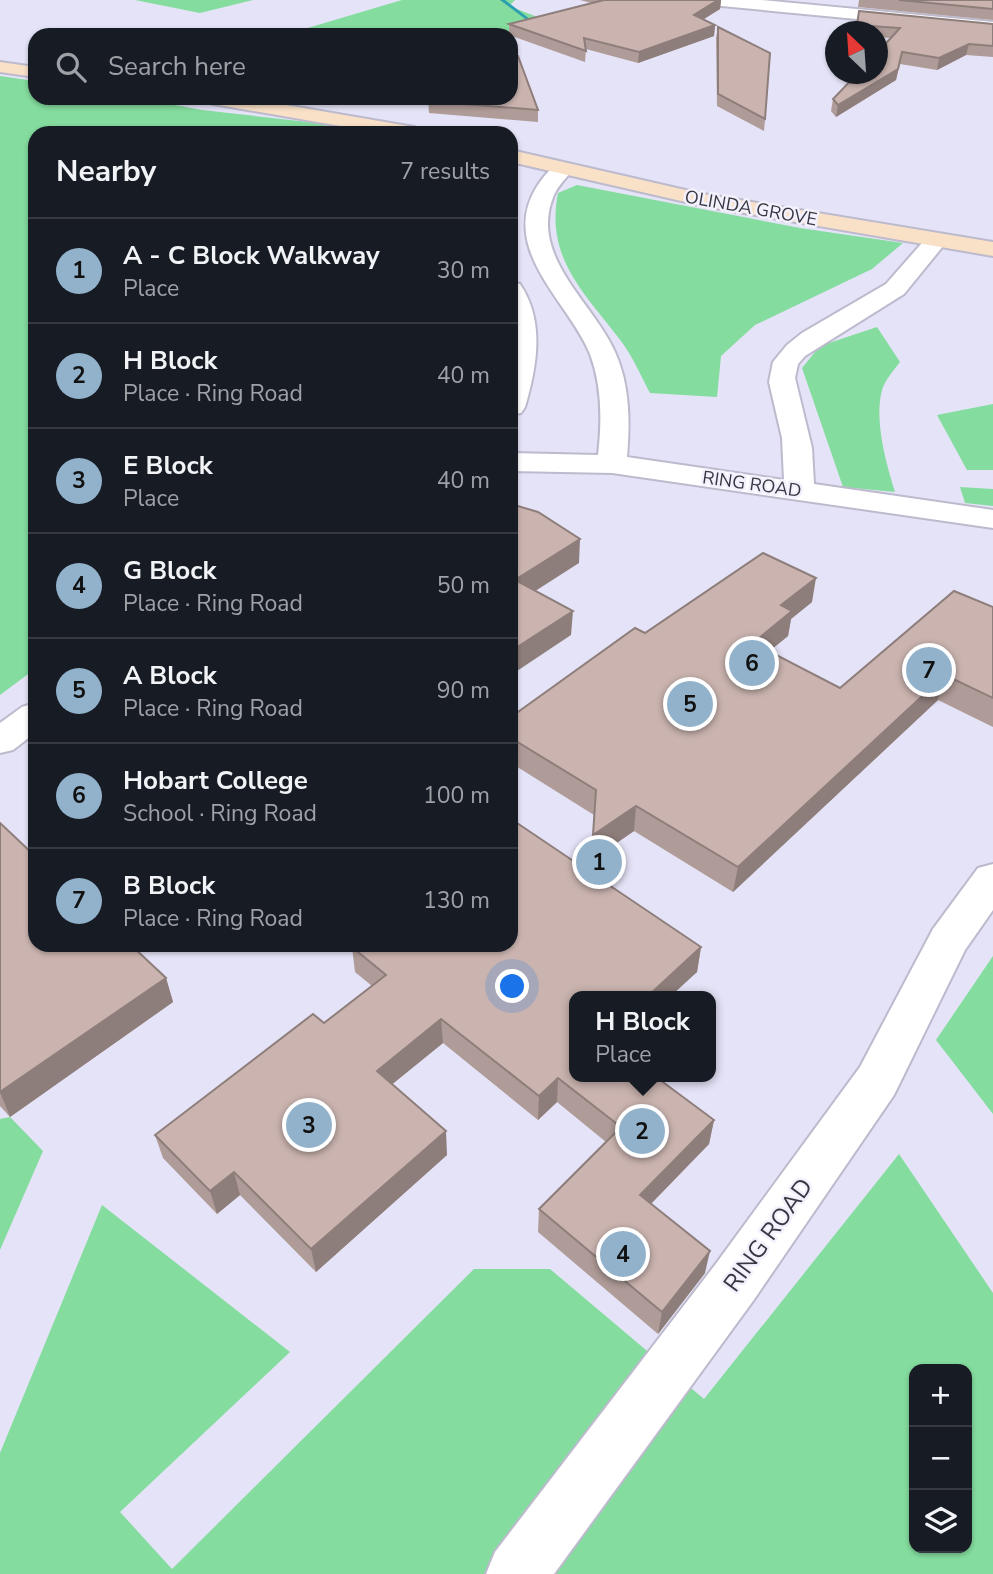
<!DOCTYPE html>
<html lang="en">
<head>
<meta charset="utf-8">
<style>
  :root { --surface:#171b24; --page:#242831; --text:#f1f3f6; --muted:#9ea1a6; --line:#363941; --accent:#92b2cb }
  body { margin:0; font-family:"Nunito Sans",sans-serif; background:var(--page); color:var(--text) }
  .controls { position:absolute; right:21px; bottom:21px; display:grid; overflow:hidden; border-radius:14px; box-shadow:0 2px 5px #0004 }
  .controls button { width:63px; height:63px; display:grid; place-items:center; padding:0; border:0; border-bottom:2px solid var(--line); background:var(--surface); color:var(--text); font:35px sans-serif }
  .compass { position:absolute; left:825px; top:21px; width:63px; height:63px; border-radius:50%; background:var(--surface); box-shadow:0 2px 5px #0004; rotate:335deg }
  .you { position:absolute; left:513px; top:987px; width:24px; height:24px; margin:-18px; border:5px solid #fff; border-radius:50%; background:#1a73e8; box-shadow:0 0 0 10px #1a73e833 }
  .badge { display:grid; place-items:center; width:46px; height:46px; border-radius:50%; background:var(--accent); color:#111; font-size:23px; font-weight:700 }
  .pin { position:absolute; translate:-50% -50%; border:4px solid #fff; box-shadow:0 2px 7px #0006 }
  .popup { position:absolute; left:569px; top:991px; width:147px; height:91px; box-sizing:border-box; display:grid; place-content:center; border-radius:14px; background:var(--surface); filter:drop-shadow(0 2px 5px #0005); font-size:23px; white-space:nowrap; color:var(--muted) }
  .popup b { font-size:26px; color:var(--text) }
  .popup::after { content:''; position:absolute; left:50%; top:100%; margin-left:-14px; border:14px solid transparent; border-top-color:var(--surface) }
  .list { margin:0; padding:0; list-style:none }
  h2 { display:flex; justify-content:space-between; align-items:center; height:91px; margin:0; padding:0 28px; font-size:30px }
  h2 small { font-size:23px; font-weight:400; color:var(--muted) }
  .list li { display:grid; grid-template-columns:46px 1fr auto; gap:21px; align-items:center; box-sizing:border-box; height:105px; padding:0 28px; border-top:2px solid var(--line) }
  .list b { display:block; font-size:26px; white-space:nowrap }
  .list p { margin:0; font-size:23px; white-space:nowrap; color:var(--muted) }
  .list em { font-size:23px; font-style:normal; color:var(--muted) }
  .icon { flex:none; width:38px; height:38px; fill:none; stroke:currentColor; stroke-width:2; stroke-linecap:round; stroke-linejoin:round }
  .map { position:relative; flex:none; width:993px; height:1574px; overflow:hidden }
  .search { position:absolute; background:var(--surface); box-shadow:0 2px 5px #0004; left:28px; top:28px; width:490px; height:77px; display:flex; align-items:center; gap:18px; box-sizing:border-box; padding:0 24px; border-radius:21px; color:var(--muted); font-size:26px }
  .panel { position:absolute; background:var(--surface); box-shadow:0 2px 5px #0004; left:28px; top:126px; width:490px; height:826px; border-radius:21px }
  .map>svg:first-child { display:block }
  .green { fill:#84dc9e; fill-rule:evenodd }
  .lines { fill:none; stroke-linecap:round; stroke-linejoin:round }
  .stream { fill:#2c9fb1; fill-rule:evenodd }
  .minor-casing { stroke:#bdbacd; stroke-width:4 }
  .secondary-casing { stroke:#bdbacd; stroke-width:4 }
  .minor { fill:#fff; fill-rule:evenodd }
  .secondary { fill:#f9e1c8; fill-rule:evenodd }
  .wall { fill:#af9b97 }
  .shaded-wall { fill:#8e7e7b }
  .building { fill:#cbb4b0; stroke:#8e7e7b; stroke-width:2 }
  .labels { text-anchor:middle; dominant-baseline:central; stroke-width:5; stroke-linejoin:round; paint-order:stroke }
  .far-street-label { font-size:18px; fill:#39373f; stroke:#f3f1fd }
  .near-street-label { font-size:24px; fill:#39373f; stroke:#f3f1fd }
</style>
</head>
<body>
<div class="map">
<svg width="993" height="1574" viewBox="0 0 993 1574">
  <rect width="100%" height="100%" fill="#e5e3f7"/>
  <g class="green">
    <path d="M135 0H253L200 13Z"/>
    <path d="M402 0H515L509 6 548 21 500 35H284Z"/>
    <path d="M0 76 35 81V98H137L202 110 317 123 356 133H35V669L0 695Z"/>
    <path d="M577 185 800 228 903 243 872 269 755 325 721 356 717 397 650 393C641 376 633 357 621 341 585 293 545 259 558 193Z"/>
    <path d="M877 327 900 362C894 370 885 380 882 390 874 420 886 463 895 492L843 487 802 368 820 346Z"/>
    <path d="M993 404V470H967L937 415Z"/>
    <path d="M960 487 993 489V506L965 503Z"/>
    <path d="M993 956V1114L936 1040Z"/>
    <path d="M10 1117 43 1151 0 1250V1119Z"/>
    <path d="M899 1154 993 1293V1574H0V1453L102 1205 290 1352 120 1512 172 1569 474 1269H550L704 1399ZM914 1369H967V1548H914Z"/>
  </g>
  <g class="lines">
    <path class="stream" d="M500 0H505L531 20 528 21Z"/>
    <defs>
      <g id="minor">
        <path d="M703 0H761L993 22V32L711 5Z"/>
        <path d="M563 163 570 165 573 169C567 178 559 184 554 195 528 256 593 302 615 352 630 385 630 422 627 457L784 480 782 438 769 382 773 362 787 345 802 333 886 284 929 235H945L948 240 904 294 805 356 798 364 795 378 812 448 814 484 993 510V528L612 473 511 471V453L598 455C602 421 602 386 590 354 569 302 499 250 536 188 543 177 551 166 563 163Z"/>
        <path d="M511 282 520 284C545 321 537 366 525 407L521 413 511 415Z"/>
        <path d="M35 703V733L13 750 0 753V723L22 707Z"/>
        <path d="M993 864V910L965 950 894 1095 753 1301 554 1574H486L495 1552 715 1265 860 1067 933 929 978 868Z"/>
      </g>
      <g id="secondary">
        <path d="M0 62 35 67V77L0 72Z"/>
        <path d="M204 98H245L414 127 424 133H381L213 104Z"/>
        <path d="M511 150 703 194 993 242V256L703 206 511 162Z"/>
      </g>
    </defs>
    <use href="#minor" class="minor-casing"/>
    <use href="#secondary" class="secondary-casing"/>
    <use href="#minor" class="minor"/>
    <use href="#secondary" class="secondary"/>
  </g>
  <g class="wall">
    <path d="M580 0H721L720 9 703 19 715 25 714 36 638 63 586 49 585 62 509 35V24L591 3Z"/>
    <path d="M855 0H993V20L858 7 859 0Z"/>
    <path d="M859 11 993 24V57L966 55 937 70 900 64 896 80 836 117 831 111 833 99 890 38 878 37V32H856Z"/>
    <path d="M718 27 765 119 764 131 717 106 716 38Z"/>
    <path d="M428 98 538 110V122L429 113Z"/>
    <path d="M812 602 791 619 788 636 769 651 840 688 993 607V727L938 700 733 892 634 831 592 860 594 815 511 763V717L645 633Z"/>
    <path d="M0 823 166 978 173 1002 10 1117 0 1106Z"/>
    <path d="M352 947H701L697 972 574 1077 714 1120 709 1144 651 1204 705 1273 658 1334 538 1232 539 1209 606 1142 557 1102 538 1120 443 1043 392 1084 447 1155 316 1272 240 1195 217 1214 163 1158 155 1135 324 1023 372 986 355 972Z"/>
  </g>
  <g class="shaded-wall">
    <path d="M718 0H721L720 9 693 26 694 15Z"/>
    <path d="M715 25 714 36 638 63 639 52Z"/>
    <path d="M969 44 966 55 937 70 939 58Z"/>
    <path d="M902 52 896 80 836 117 838 105Z"/>
    <path d="M580 539 579 563 515 604V580Z"/>
    <path d="M816 578 812 602 791 619 788 636 749 668 753 643 781 605Z"/>
    <path d="M573 611 571 635 511 675V651Z"/>
    <path d="M945 675 938 700 733 892 738 867Z"/>
    <path d="M636 806 634 831 592 860 593 835Z"/>
    <path d="M701 947 697 972 671 996H648Z"/>
    <path d="M166 978 173 1002 10 1117 0 1092Z"/>
    <path d="M441 1019 443 1043 379 1095 377 1071Z"/>
    <path d="M558 1078 557 1102 538 1120 539 1096Z"/>
    <path d="M714 1120 709 1144 637 1218 640 1195Z"/>
    <path d="M446 1131 447 1155 316 1272 311 1249Z"/>
    <path d="M234 1172 240 1195 217 1214 210 1191Z"/>
    <path d="M710 1251 705 1273 658 1334 662 1312Z"/>
  </g>
  <g class="building">
    <path d="M604 0H718L694 15 715 25 639 52 584 38 586 51 509 24Z"/>
    <path d="M899 0H993V9Z"/>
    <path d="M859 11 993 24V46L969 44 939 58 902 52 898 69 838 105 833 99 857 74H878V52L900 28 857 25Z"/>
    <path d="M718 27 770 53 765 119 718 94Z"/>
    <path d="M518 56 538 110 428 101V98H511V57Z"/>
    <path d="M511 504 538 512 580 539 515 580 573 611 511 651Z"/>
    <path d="M763 553 816 578 781 605 792 611 753 643 840 688 954 591 993 607V698L945 675 738 867 636 806 593 835 596 790 511 738V717L635 628 645 633Z"/>
    <path d="M0 823 35 856V945H131L166 978 0 1092Z"/>
    <path d="M517 823 701 947 648 996H574V1077H656L714 1120 640 1195 710 1251 662 1312 539 1209 621 1127 558 1078 539 1096 441 1019 377 1071 446 1131 311 1249 234 1172 210 1191 155 1135 313 1014 324 1023 386 975 352 947 356 945H511V827Z"/>
  </g>
  <g class="labels">
    <g class="far-street-label">
      <text transform="translate(751 208) rotate(10)">OLINDA GROVE</text>
      <text transform="translate(752 484) rotate(8)">RING ROAD</text>
    </g>
    <g class="near-street-label">
      <text transform="translate(768 1235) rotate(-54)">RING ROAD</text>
    </g>
  </g>
</svg>
<div class="controls">
<button>+</button>
<button>−</button>
<button><svg class="icon" aria-label="layers" viewBox="0 0 24 24"><path d="M12 4l9 5-9 5-9-5zM3 14l9 5 9-5"/></svg></button>
</div>
<svg class="compass" viewBox="-18 -18 36 36"><path d="M0-13l5 13h-10z" fill="#e53935"/><path d="M0 13l5-13h-10z" fill="#9ea1a6"/></svg>
<div class="you"></div>
<div class="pin badge" style="left:599px;top:862px">1</div>
<div class="pin badge" style="left:642px;top:1131px">2</div>
<div class="popup"><b>H Block</b>Place</div>
<div class="pin badge" style="left:309px;top:1125px">3</div>
<div class="pin badge" style="left:623px;top:1254px">4</div>
<div class="pin badge" style="left:690px;top:704px">5</div>
<div class="pin badge" style="left:752px;top:663px">6</div>
<div class="pin badge" style="left:929px;top:670px">7</div>
<div class="search"><svg class="icon" aria-label="search" viewBox="0 0 24 24"><circle cx="10" cy="10" r="6"/><path d="M15 15l6 6"/></svg>Search here</div>
<section class="panel">
<h2>Nearby<small>7 results</small></h2>
<ul class="list">
<li><span class="badge">1</span><div><b>A - C Block Walkway</b><p>Place</p></div><em>30 m</em></li>
<li><span class="badge">2</span><div><b>H Block</b><p>Place · Ring Road</p></div><em>40 m</em></li>
<li><span class="badge">3</span><div><b>E Block</b><p>Place</p></div><em>40 m</em></li>
<li><span class="badge">4</span><div><b>G Block</b><p>Place · Ring Road</p></div><em>50 m</em></li>
<li><span class="badge">5</span><div><b>A Block</b><p>Place · Ring Road</p></div><em>90 m</em></li>
<li><span class="badge">6</span><div><b>Hobart College</b><p>School · Ring Road</p></div><em>100 m</em></li>
<li><span class="badge">7</span><div><b>B Block</b><p>Place · Ring Road</p></div><em>130 m</em></li>
</ul>
</section>
</div>
</body>
</html>
